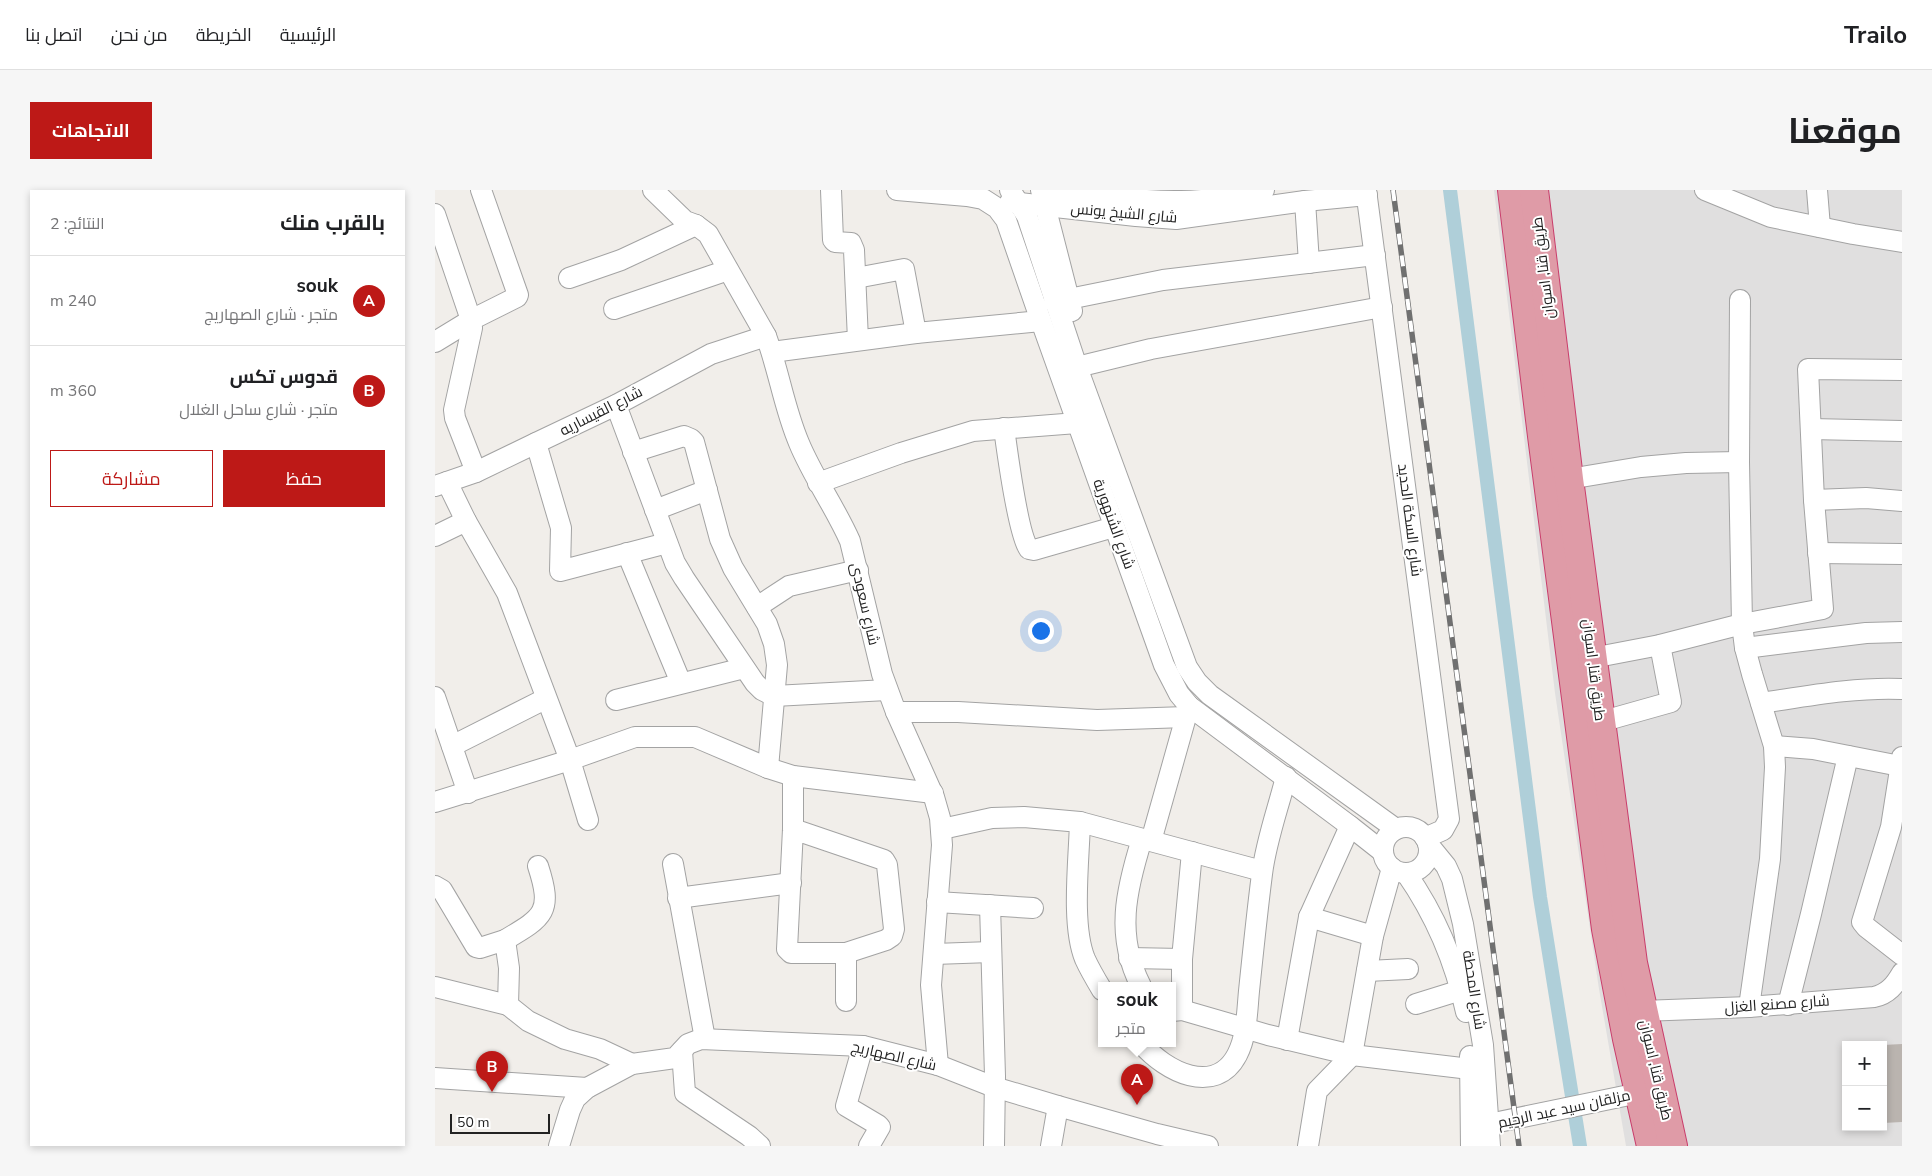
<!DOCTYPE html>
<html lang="ar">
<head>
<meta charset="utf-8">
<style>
  :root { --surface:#fff; --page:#f6f6f6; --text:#202124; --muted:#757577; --line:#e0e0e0; --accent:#bd1917 }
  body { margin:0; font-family:"Nunito Sans",Cairo,sans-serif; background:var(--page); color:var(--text); direction:rtl }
  .controls { position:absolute; right:15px; bottom:15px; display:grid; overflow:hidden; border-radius:0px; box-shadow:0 2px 8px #0003 }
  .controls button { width:45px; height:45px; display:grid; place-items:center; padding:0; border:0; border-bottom:1px solid var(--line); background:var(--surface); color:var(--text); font:25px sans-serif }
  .scale { position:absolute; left:15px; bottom:12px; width:100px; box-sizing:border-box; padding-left:5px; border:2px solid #222; border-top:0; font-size:14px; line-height:18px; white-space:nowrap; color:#222; -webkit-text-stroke:4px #fff; paint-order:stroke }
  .you { position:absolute; left:605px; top:440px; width:18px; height:18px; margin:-12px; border:4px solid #fff; border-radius:50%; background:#1a73e8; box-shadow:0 0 0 8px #1a73e833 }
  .badge { display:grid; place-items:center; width:32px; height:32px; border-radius:50%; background:var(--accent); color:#fff; font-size:16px; font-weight:700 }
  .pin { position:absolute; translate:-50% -41px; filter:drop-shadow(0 1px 2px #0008) }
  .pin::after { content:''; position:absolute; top:26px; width:18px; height:15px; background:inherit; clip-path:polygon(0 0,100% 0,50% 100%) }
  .popup { position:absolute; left:663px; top:792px; width:78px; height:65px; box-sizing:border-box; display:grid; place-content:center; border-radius:0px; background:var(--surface); filter:drop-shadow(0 1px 4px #0005); font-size:16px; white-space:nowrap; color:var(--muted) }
  .popup b { font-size:19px; color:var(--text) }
  .popup::after { content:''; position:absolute; left:50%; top:100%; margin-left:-10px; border:10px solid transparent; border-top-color:var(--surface) }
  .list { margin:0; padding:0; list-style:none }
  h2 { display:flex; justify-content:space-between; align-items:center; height:65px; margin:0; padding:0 20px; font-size:21px }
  h2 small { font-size:16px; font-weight:400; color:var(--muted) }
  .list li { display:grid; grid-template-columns:32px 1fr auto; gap:15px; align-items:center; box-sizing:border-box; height:90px; padding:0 20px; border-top:1px solid var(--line) }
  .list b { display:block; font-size:19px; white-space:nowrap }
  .list p { margin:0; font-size:16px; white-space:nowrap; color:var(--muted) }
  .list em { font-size:16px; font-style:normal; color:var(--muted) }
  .actions { display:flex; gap:10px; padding:15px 20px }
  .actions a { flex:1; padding:11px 0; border:1px solid var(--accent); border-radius:0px; text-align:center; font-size:18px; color:var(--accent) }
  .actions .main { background:var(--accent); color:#fff }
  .map { position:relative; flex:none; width:1467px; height:956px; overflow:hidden; direction:ltr; border-radius:0px }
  header { display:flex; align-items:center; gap:30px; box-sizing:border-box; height:70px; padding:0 25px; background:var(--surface); border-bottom:1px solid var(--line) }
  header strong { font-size:24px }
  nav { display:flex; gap:28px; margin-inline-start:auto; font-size:18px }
  .intro { display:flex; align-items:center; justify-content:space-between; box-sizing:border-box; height:120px; padding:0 30px }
  h1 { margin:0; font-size:35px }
  .button { padding:12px 22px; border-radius:0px; background:var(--accent); color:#fff; font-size:18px; font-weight:700 }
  main { display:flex; gap:30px; padding:0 30px }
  aside { flex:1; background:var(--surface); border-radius:0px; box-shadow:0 2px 8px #0003 }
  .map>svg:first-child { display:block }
  .residential { fill:#e0dfdf; fill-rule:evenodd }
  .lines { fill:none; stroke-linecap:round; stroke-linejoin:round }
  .canal { stroke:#afcfd9; stroke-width:14 }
  .building { fill:#bab4af }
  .minor-casing { stroke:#a3a3a3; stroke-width:22 }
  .highway-casing { stroke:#c93d6b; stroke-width:30 }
  .minor { stroke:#fff; stroke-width:20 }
  .highway { stroke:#df9ba7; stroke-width:28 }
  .rail-casing { stroke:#707070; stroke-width:5.5 }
  .rail { stroke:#fff; stroke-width:4; stroke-dasharray:11; stroke-linecap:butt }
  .labels { text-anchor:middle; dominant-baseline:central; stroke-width:4; stroke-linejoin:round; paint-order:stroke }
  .street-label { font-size:15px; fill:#222; stroke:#fff }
</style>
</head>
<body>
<header>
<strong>Trailo</strong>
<nav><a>الرئيسية</a><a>الخريطة</a><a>من نحن</a><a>اتصل بنا</a></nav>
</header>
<div class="intro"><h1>موقعنا</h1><a class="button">الاتجاهات</a></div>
<main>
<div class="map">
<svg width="1467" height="956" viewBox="0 0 1467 956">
  <rect width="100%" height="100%" fill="#f1eeea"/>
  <path class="residential" d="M1059 0H1467V956H1191L1164 799 1120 503ZM1411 855H1448V937H1411Z"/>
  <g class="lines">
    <path class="canal" d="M1015 0 1105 707 1145 956"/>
  </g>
  <path class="building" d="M1467 854V932L1448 933V855Z"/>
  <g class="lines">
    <defs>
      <g id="minor">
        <path d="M218 0 250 31 261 35 273 44 331 146C344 181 349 218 364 253 378 287 400 317 415 351L447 484 461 522 499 607 505 628 507 655 496 795 503 875"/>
        <path d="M396 0 398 50 400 52 416 53 419 60 423 150"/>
        <path d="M462 0 532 6 548 9 562 18 571 30 606 131 729 475 744 504 754 516 915 636 948 662"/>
        <path d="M575 0 592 26 642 177 752 477 762 492 775 505 961 639"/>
        <path d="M606 0 637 121"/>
        <path d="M623 0C663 4 705 12 746 11 774 11 802 5 829 0"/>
        <path d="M931 0 1014 629 1008 640 990 648"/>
        <path d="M1270 0 1336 27 1418 44 1467 52"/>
        <path d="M1382 0 1385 37"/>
        <path d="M870 11 874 73"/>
        <path d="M575 12 701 26 741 29 870 11 932 5"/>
        <path d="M0 24 36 130 37 138 19 220 20 228 41 282"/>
        <path d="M134 88 186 70 261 35"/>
        <path d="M421 88 469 79 481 143"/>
        <path d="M1305 110 1304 272 1307 434 1310 458 1317 484 1339 556 1340 577 1335 669 1314 817"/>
        <path d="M619 112 728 90 940 65"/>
        <path d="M179 119 293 80"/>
        <path d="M0 152 36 130 82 107 83 105 46 0"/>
        <path d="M337 162 481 143 606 131"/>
        <path d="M642 177 716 159 947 117"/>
        <path d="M181 215 240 373 249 388 320 493 327 500 339 506 452 500"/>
        <path d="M569 238C572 260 583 345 594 359L599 360 679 337"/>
        <path d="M1376 239 1467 241"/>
        <path d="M101 253 126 338 125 381 232 353"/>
        <path d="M198 262 249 246 256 249 259 252 285 349 298 378 332 434 339 454 342 475 333 578"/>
        <path d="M1134 289 1206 277 1251 273 1304 272"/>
        <path d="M383 293 466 263 538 241 642 233"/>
        <path d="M0 296 41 282 101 253 181 215 276 164 331 146"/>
        <path d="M1379 310 1431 308 1467 311"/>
        <path d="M220 320 272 300"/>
        <path d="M0 346 31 331 12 292"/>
        <path d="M192 363 246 493"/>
        <path d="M1383 363 1467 364"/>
        <path d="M322 417 354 396 423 380"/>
        <path d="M1310 458 1431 443 1467 442"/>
        <path d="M1157 468 1225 455 1307 434 1388 419 1379 310 1373 179 1467 180"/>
        <path d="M0 507 33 603"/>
        <path d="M181 510 309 478"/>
        <path d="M1326 513C1373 506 1419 497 1467 499"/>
        <path d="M461 522H523L662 530 751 527"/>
        <path d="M1165 532 1236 512 1225 455"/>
        <path d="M17 556 110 509"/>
        <path d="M1339 556 1378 559 1465 576"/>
        <path d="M1467 567 1456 637 1427 732 1431 737 1467 765"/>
        <path d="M358 586V639L352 759 356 763H411L451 750 457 746 459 739 452 675 449 670 358 639"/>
        <path d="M0 612 135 570 72 403 31 331"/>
        <path d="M153 630 135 570 200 547H260L333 578 358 586 498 603"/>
        <path d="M645 632 827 681"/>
        <circle cx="971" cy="660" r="23"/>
        <path d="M507 639 557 628 589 627 645 632C644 670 636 735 650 769 655 780 661 790 667 800"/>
        <path d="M716 651 754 516"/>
        <path d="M993 654 1011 676 1017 689 1028 734 1048 855 1055 956"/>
        <path d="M238 674 270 849"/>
        <path d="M971 683C1001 726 1020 771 1031 822"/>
        <path d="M0 696 7 700 41 757 45 758 70 750 74 778 73 815 93 831 130 849 165 859 197 874"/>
        <path d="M243 708 356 693"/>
        <path d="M502 712 598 718"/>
        <path d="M555 715 560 886 559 956"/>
        <path d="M874 727 938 746"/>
        <path d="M70 750C109 727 118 722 103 676"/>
        <path d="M499 764 556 762"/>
        <path d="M694 768 747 769"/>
        <path d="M932 781 973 779"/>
        <path d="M706 796C680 746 691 700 707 649"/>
        <path d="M0 797 73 815"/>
        <path d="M411 811V763"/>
        <path d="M981 814 1026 800"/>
        <path d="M1353 815 1376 724 1413 566"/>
        <path d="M747 820V769L757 662"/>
        <path d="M737 821 747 820 833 845 917 865 1035 879"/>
        <path d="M1207 821 1314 817 1439 807C1453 804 1460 795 1467 783"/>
        <path d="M852 850 874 727 915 636"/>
        <path d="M707 854C730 881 780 907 802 865 812 846 812 822 814 801 818 762 822 723 827 684 831 651 843 619 851 587"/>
        <path d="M428 856 411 916 443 935 445 937 434 956"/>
        <path d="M247 861 250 903 314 946 325 956"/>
        <path d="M1035 866 1036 956"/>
        <path d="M0 888 152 898"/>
        <path d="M1054 934 1204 903"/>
        <path d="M124 956 135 920 140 909 152 898 197 874 240 868 253 854 266 849 428 856 503 875 559 897 623 916 722 944 773 956"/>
        <path d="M616 956 623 916"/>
        <path d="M873 956 882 901 917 865 938 746 957 678"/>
      </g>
      <g id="highway">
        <path d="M1077 0 1107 246 1171 739 1192 849 1216 956"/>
        <path d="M1099 0 1134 289 1198 773 1238 956"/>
      </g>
    </defs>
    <use href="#minor" class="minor-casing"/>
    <use href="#highway" class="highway-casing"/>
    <use href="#minor" class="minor"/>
    <use href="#highway" class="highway"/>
    <defs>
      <path id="rail" d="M958 0 1084 956"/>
    </defs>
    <use href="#rail" class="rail-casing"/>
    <use href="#rail" class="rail"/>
  </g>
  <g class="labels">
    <g class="street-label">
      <text transform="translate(689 23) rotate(5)">شارع الشيخ يونس</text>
      <text transform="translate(1108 78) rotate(-97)">طريق قنا, اسوان</text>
      <text transform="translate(166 221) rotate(-27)">شارع القيساريه</text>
      <text transform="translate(975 330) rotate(83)">شارع السكة الحديد</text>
      <text transform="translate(679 334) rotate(70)">شارع الشنهورية</text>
      <text transform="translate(430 414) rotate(77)">شارع سعودى</text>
      <text transform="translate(1159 480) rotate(83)">طريق قنا, اسوان</text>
      <text transform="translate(1039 800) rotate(81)">شارع المحطة</text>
      <text transform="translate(1342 814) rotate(-4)">شارع مصنع الغزل</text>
      <text transform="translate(459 866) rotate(13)">شارع الصهاريج</text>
      <text transform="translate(1221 880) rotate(77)">طريق قنا, اسوان</text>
      <text transform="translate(1129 919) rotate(-12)">مزلقان سيد عبد الرحيم</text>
    </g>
  </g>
</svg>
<div class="controls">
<button>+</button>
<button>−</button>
</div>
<div class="scale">50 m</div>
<div class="you"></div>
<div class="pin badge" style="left:702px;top:915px">A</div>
<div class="popup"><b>souk</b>متجر</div>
<div class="pin badge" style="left:57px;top:902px">B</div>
</div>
<aside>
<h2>بالقرب منك<small>النتائج: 2</small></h2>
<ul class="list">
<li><span class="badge">A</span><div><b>souk</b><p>متجر · شارع الصهاريج</p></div><em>240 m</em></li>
<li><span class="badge">B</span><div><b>قدوس تكس</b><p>متجر · شارع ساحل الغلال</p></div><em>360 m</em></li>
</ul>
<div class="actions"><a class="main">حفظ</a><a>مشاركة</a></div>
</aside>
</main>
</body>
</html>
